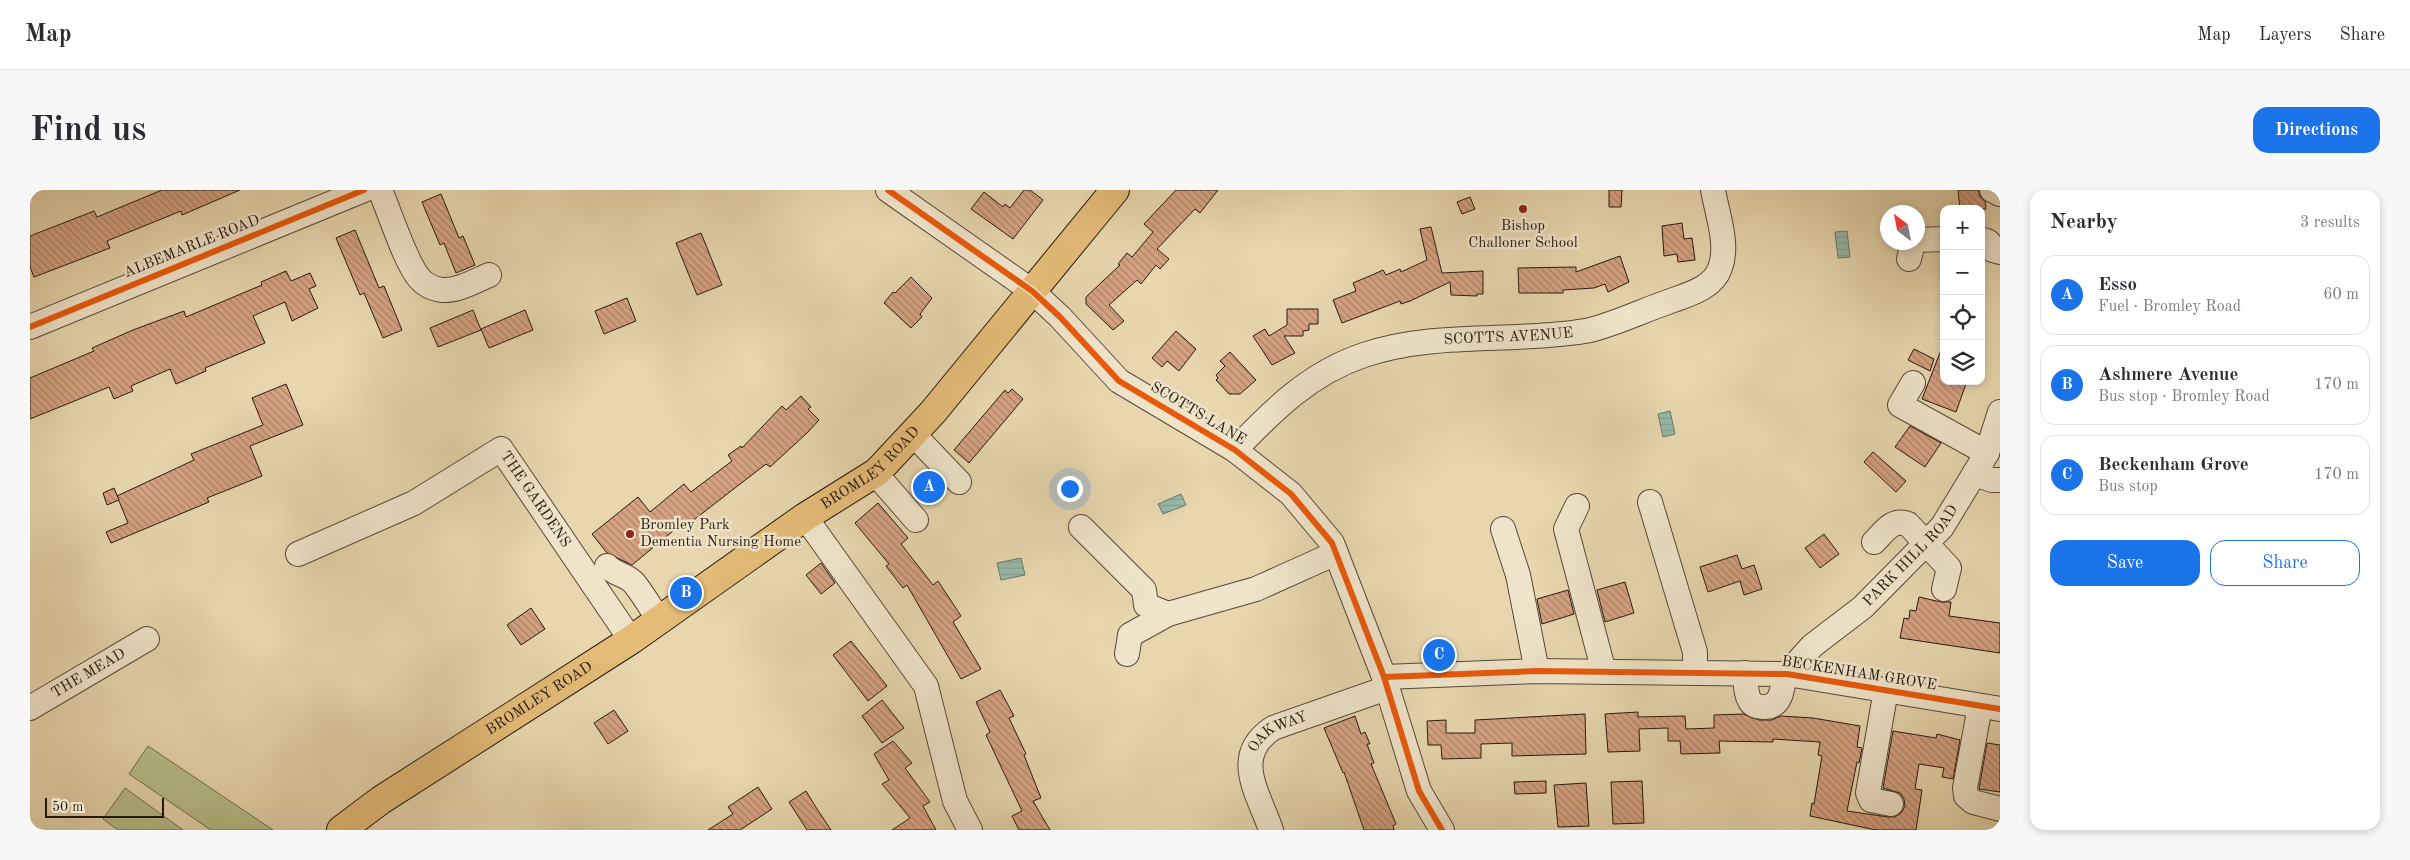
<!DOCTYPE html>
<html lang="en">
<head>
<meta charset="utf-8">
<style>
  :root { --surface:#fff; --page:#f7f7f7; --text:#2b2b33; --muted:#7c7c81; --line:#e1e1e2; --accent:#1a73e8 }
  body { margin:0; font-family:"Old Standard TT",serif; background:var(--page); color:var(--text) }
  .controls { position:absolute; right:15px; top:15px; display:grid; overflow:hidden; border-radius:10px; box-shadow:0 2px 8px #0003 }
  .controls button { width:45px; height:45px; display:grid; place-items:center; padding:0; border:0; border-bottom:1px solid var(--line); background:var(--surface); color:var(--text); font:25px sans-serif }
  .compass { position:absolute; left:1850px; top:15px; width:45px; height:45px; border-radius:50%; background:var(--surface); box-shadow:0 2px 8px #0003; rotate:328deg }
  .scale { position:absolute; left:15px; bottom:12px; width:119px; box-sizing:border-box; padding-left:5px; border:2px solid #261a0f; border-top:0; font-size:14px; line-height:18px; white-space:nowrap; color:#261a0f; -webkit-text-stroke:4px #efe4ca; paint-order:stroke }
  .you { position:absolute; left:1039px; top:298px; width:18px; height:18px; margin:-12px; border:4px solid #fff; border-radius:50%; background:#1a73e8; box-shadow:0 0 0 8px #1a73e833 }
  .badge { display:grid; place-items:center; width:32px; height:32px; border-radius:50%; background:var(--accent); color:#fff; font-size:16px; font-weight:700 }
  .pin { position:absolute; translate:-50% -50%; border:2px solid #fff; box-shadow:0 1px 5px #0006 }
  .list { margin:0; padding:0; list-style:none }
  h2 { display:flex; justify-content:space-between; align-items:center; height:65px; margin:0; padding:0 20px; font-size:21px }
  h2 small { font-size:16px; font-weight:400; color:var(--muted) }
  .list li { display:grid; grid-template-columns:32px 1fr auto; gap:15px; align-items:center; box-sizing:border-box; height:80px; margin:0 10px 10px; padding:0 10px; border:1px solid var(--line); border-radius:15px }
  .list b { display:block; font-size:19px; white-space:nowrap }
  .list p { margin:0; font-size:16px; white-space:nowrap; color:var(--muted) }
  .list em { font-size:16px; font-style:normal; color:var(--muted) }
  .actions { display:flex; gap:10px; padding:15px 20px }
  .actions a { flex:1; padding:11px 0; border:1px solid var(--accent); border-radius:15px; text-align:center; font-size:18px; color:var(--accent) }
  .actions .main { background:var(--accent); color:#fff }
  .icon { flex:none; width:28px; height:28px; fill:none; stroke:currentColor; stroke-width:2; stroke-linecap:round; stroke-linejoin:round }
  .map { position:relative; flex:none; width:1970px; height:640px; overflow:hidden; border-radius:15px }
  header { display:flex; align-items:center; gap:30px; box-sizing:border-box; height:70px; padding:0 25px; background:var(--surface); border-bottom:1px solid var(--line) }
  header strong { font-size:24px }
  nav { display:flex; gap:28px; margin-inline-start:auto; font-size:18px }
  .intro { display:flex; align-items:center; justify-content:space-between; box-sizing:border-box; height:120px; padding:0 30px }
  h1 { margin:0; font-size:35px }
  .button { padding:12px 22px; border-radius:15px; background:var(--accent); color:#fff; font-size:18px; font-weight:700 }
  main { display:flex; gap:30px; padding:0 30px }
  aside { flex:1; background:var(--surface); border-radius:15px; box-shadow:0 2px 8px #0003 }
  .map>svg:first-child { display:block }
  .garden { fill:#b7bd89; stroke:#6e6c4c }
  .water { fill:url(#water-rules); stroke:#6a796c }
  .building { fill:url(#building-back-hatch); stroke:#261a0f }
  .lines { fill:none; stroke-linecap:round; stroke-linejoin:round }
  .minor-casing { stroke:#564937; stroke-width:26 }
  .major-casing { stroke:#261a0f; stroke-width:30 }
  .minor { stroke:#efe4ca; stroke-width:24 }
  .major { stroke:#e4bb77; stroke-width:28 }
  .cycleway-casing { stroke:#efe4ca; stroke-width:9 }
  .cycleway { stroke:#e8590c; stroke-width:6 }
  .poi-dot { fill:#8f2418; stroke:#efe4ca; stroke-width:2 }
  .labels { text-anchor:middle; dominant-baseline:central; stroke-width:5; stroke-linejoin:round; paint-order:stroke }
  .poi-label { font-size:15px; fill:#261a0f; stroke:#efe4ca }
  .street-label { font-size:15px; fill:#261a0f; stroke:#efe4ca }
</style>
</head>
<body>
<header>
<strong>Map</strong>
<nav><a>Map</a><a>Layers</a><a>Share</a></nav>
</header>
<div class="intro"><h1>Find us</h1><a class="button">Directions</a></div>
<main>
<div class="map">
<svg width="1970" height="640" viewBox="0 0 1970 640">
  <defs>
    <pattern id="water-rules" width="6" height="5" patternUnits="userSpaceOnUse" patternTransform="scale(1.25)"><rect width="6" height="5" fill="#97b9aa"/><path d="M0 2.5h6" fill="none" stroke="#829e91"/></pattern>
    <pattern id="building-back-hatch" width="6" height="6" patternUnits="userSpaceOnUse" patternTransform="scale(1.25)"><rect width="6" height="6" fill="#d6a282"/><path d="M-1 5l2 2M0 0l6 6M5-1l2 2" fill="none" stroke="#ad8369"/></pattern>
  </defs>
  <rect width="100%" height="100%" fill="#e7d6ae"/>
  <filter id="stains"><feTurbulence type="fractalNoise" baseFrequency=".004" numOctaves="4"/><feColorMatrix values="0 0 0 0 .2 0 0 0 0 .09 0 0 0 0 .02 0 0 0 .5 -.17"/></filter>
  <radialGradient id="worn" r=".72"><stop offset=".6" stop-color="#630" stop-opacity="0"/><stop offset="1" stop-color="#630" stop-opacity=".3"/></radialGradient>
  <g class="garden">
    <path d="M118 556 243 640H181L99 584Z"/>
    <path d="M95 598 153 640H88L73 629Z"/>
  </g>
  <g class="water">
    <path d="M1817 41 1820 67 1808 68 1805 42Z"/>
    <path d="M1640 221 1645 244 1633 247 1628 224Z"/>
    <path d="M1151 304 1156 315 1133 324 1128 314Z"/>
    <path d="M991 368 995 385 971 390 967 373Z"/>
  </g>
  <g class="building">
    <path d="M132 0H210L152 25 151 21 77 51 80 58 4 87 0 77V46L64 21 67 27Z"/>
    <path d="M994 0H1000L1013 10 983 49 941 19 954 2 973 17 975 14 980 18Z"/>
    <path d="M1146 0H1188L1170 23 1165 19 1127 59 1139 69 1130 79 1126 75 1111 94 1107 90 1079 115 1094 131 1083 140 1056 114V107L1090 75 1088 74 1097 63 1102 67 1123 42 1114 34Z"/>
    <path d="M1579 0H1592L1591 17H1579Z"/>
    <path d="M1928 0H1948L1950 7 1955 11 1956 19H1930Z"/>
    <path d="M411 4 429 48 433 46 445 75 426 83 414 53 410 55 392 12Z"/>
    <path d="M1440 7 1445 19 1432 24 1427 12Z"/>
    <path d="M1652 33 1654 49 1662 48 1665 70 1648 72 1647 64 1634 66 1632 36Z"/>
    <path d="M1401 37 1412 83 1453 81V104H1447V106L1421 105 1420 92 1380 111 1371 114 1370 111 1312 133 1303 110 1326 101 1323 93 1342 85 1353 80 1356 85 1370 79 1371 82 1397 70 1390 39Z"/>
    <path d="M325 40 349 98 354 96 372 140 353 148 334 103 330 105 306 48Z"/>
    <path d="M671 43 692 95 667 105 646 53Z"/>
    <path d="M1590 66 1599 92 1578 102 1575 94 1564 98 1533 100V103H1489L1488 78 1546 77V82Z"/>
    <path d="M256 81 261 91 280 83 286 96 279 99 288 118 262 131 255 112 223 126 235 153 175 178 176 181 146 194 140 179 101 196 103 201 84 209 79 197 0 229V188L64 161 62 158 103 140 154 121 156 127 232 95 231 92Z"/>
    <path d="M881 87 902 108 890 124 892 127 881 138 854 113 863 102 865 103Z"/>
    <path d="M597 108 606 131 574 144 565 121Z"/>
    <path d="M1257 119H1288V134H1279V140L1273 141V146H1254L1265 163 1242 175 1223 146 1235 139 1239 146 1257 135Z"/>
    <path d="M443 120 451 140 408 157 400 138Z"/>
    <path d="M495 120 503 140 459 158 451 139Z"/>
    <path d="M1146 141 1166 159 1149 181 1137 171 1132 177 1122 168Z"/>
    <path d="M1913 155 1914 191H1937L1926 222 1892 209Z"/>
    <path d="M1884 159 1904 169 1900 181 1878 170Z"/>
    <path d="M1200 162 1226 190 1210 204H1199L1186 190 1188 188 1186 185 1195 176 1190 171Z"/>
    <path d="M256 194 273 235 220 256 232 286 177 308 179 312 81 353 76 342 98 333 87 306 164 270 161 264 233 235 222 208Z"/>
    <path d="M982 199 993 209 939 273 924 260 975 200 978 203Z"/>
    <path d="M771 206 781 217 778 219 789 230 777 243 740 277 736 274 652 339 649 336 602 375 577 363 562 344 608 307 620 322 654 294 661 302 702 271 698 265 711 256 712 258 752 216 756 220Z"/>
    <path d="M1880 236 1911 253 1895 277 1865 257Z"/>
    <path d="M1843 262 1876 291 1866 302 1834 272Z"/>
    <path d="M84 298 89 310 77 315 73 303Z"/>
    <path d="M848 313 878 348 871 354 903 395 908 391 931 426 923 432 951 479 931 489 877 395 873 398 856 376 859 374 825 333Z"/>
    <path d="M1794 344 1809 364 1790 378 1775 358Z"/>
    <path d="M1707 365 1712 379 1724 375 1732 399 1714 405 1710 391 1678 402 1670 377Z"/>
    <path d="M791 373 805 393 791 404 776 385Z"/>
    <path d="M1595 392 1604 423 1575 432 1567 400Z"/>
    <path d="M1538 400 1544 424 1512 434 1507 409Z"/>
    <path d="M1889 407 1911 412H1921L1919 426 1970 433V463L1870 448 1874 428 1879 429 1880 420 1886 421Z"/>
    <path d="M501 418 515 439 491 455 477 435Z"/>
    <path d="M821 451 857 496 838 511 803 465Z"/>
    <path d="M970 500 984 526 979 528 996 564 994 565 1011 608 1003 611 1020 640H989L982 626 992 621 956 545 960 542 946 512Z"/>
    <path d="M852 510 874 538 852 553 832 526Z"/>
    <path d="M584 520 598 541 578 554 564 533Z"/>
    <path d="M1608 522V527L1655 526 1656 539 1684 538V525L1713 524 1729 530H1742L1751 526 1783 528 1830 536 1827 557 1832 558 1829 573 1827 572 1817 621 1858 627H1865L1871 623 1875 616 1874 609 1870 603 1853 598 1863 541 1906 548 1907 544 1930 550 1923 589 1912 587 1914 578 1889 574 1885 599 1892 600 1886 640H1846L1780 626 1782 613 1784 614 1792 566 1788 565 1790 552 1743 549V552L1689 551 1690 563 1651 564 1650 551H1638V538L1609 539 1610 561 1578 562 1575 524Z"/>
    <path d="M1555 524 1556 564 1482 566V553L1451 554V568L1412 569 1411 555H1398L1397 531 1416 530V543H1445V530Z"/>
    <path d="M1325 526 1331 544 1335 542 1340 554H1337L1344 573 1341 574 1366 634 1363 636 1364 640H1334L1314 582 1313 583 1294 538Z"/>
    <path d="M863 551 882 573 875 578 900 612 893 616 906 640H862L880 628 852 594 859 590 844 564Z"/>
    <path d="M1957 553 1970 555V602L1949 599Z"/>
    <path d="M1516 591V603L1485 604 1484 592Z"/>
    <path d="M1612 591 1614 633 1583 634 1581 592Z"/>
    <path d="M1556 593 1559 636 1528 637 1524 595Z"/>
    <path d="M728 597 742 619 710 640H678L703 624 698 617Z"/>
    <path d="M776 601 787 619 801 640H777L759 612Z"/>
  </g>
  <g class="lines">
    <defs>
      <g id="minor">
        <path d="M350 0C360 23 375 71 389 88 395 95 404 99 412 100 428 101 445 91 459 85"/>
        <path d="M858 0 1002 101 1030 127 1089 191 1205 260 1261 304 1302 353 1354 487 1389 601 1412 640"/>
        <path d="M1962 0 1970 4"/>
        <path d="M1888 50 1914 49"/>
        <path d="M1951 50C1958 50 1961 53 1963 60L1970 62"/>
        <path d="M1879 69 1883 52"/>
        <path d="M0 137 334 0"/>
        <path d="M1883 193 1870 215 1957 263"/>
        <path d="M883 244 929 292"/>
        <path id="s1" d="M1205 260C1243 220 1280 183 1334 165 1405 141 1483 153 1555 141 1578 137 1614 120 1638 112 1656 105 1683 99 1690 78 1699 55 1687 23 1683 0"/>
        <path d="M845 283 886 330"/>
        <path d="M1944 284 1962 290H1970"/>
        <path d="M1620 312 1665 462V483"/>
        <path d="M1547 316 1536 339 1574 482"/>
        <path d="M775 327 896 496 925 611 940 640"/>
        <path d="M1051 337 1114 400 1116 415 1138 424"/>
        <path d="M1473 339 1488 385 1507 481"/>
        <path d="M1844 352C1854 342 1862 328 1878 334L1919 378 1914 399"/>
        <path id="s2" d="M268 364 384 313 471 259 601 450"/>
        <path d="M577 376C585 385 596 384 604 393 613 404 621 418 629 430"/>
        <path d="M1097 464 1100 445 1138 424 1226 399 1306 363"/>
        <path d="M1715 483C1716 492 1715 503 1720 511 1723 516 1728 517 1734 517 1752 517 1753 497 1754 484"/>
        <path id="s3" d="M1757 484 1782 456 1833 417 1912 337 1957 263 1970 222"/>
        <path d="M1354 487 1507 481 1757 484 1970 519"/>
        <path d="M1856 500 1838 603 1841 610 1861 614"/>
        <path d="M1950 516 1935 598 1936 606 1943 612 1970 619"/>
        <path id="s4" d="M0 518 117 449"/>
        <path id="s5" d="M1241 640C1228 602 1201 566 1243 538L1357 498"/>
      </g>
      <g id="major">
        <path id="s6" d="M311 640 351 610 601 450 775 327 847 282 903 222 1085 0"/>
      </g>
    </defs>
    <use href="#minor" class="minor-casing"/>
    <use href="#major" class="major-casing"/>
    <use href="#minor" class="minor"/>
    <use href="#major" class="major"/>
    <defs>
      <g id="cycleway">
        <path d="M858 0 1002 101 1030 127 1089 191 1205 260 1261 304 1302 353 1354 487 1389 601 1412 640"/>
        <path d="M0 137 334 0"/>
        <path d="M1354 487 1507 481 1757 484 1970 519"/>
      </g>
    </defs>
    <use href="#cycleway" class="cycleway-casing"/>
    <use href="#cycleway" class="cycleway"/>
  </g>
  <g class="poi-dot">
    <circle cx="1493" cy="19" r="5"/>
    <circle cx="600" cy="344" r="5"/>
  </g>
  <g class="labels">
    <g class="poi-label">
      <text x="1493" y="36">Bishop<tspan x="1493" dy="17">Challoner School</tspan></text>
      <text x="610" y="335" text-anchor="start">Bromley Park<tspan x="610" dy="17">Dementia Nursing Home</tspan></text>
    </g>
    <g class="street-label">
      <text transform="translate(162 57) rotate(-22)">ALBEMARLE ROAD</text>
      <text stroke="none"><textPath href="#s1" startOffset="308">SCOTTS AVENUE</textPath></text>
      <text transform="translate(1168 224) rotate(31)">SCOTTS LANE</text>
      <text stroke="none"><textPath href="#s6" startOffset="642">BROMLEY ROAD</textPath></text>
      <text stroke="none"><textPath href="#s2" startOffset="290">THE GARDENS</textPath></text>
      <text stroke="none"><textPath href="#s3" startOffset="172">PARK HILL ROAD</textPath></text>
      <text stroke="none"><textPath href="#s4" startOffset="68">THE MEAD</textPath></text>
      <text transform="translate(1829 484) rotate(9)">BECKENHAM GROVE</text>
      <text stroke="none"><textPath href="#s6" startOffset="238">BROMLEY ROAD</textPath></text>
      <text stroke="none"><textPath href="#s5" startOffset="116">OAKWAY</textPath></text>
    </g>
  </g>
  <rect width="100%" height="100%" filter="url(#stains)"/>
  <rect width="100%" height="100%" fill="url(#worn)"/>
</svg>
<div class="controls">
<button>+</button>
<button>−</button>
<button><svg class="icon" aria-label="locate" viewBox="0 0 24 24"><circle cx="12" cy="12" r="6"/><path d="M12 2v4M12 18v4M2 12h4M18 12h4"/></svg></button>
<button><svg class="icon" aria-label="layers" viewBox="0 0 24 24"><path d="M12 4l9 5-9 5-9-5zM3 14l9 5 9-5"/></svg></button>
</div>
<svg class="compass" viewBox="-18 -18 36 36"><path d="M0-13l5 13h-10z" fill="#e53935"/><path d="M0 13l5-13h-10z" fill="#7c7c81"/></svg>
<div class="scale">50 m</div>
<div class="you"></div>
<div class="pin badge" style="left:899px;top:297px">A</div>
<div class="pin badge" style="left:656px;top:403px">B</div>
<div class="pin badge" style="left:1409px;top:465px">C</div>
</div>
<aside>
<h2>Nearby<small>3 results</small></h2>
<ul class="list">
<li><span class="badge">A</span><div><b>Esso</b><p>Fuel · Bromley Road</p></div><em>60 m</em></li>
<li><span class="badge">B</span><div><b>Ashmere Avenue</b><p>Bus stop · Bromley Road</p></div><em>170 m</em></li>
<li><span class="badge">C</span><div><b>Beckenham Grove</b><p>Bus stop</p></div><em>170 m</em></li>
</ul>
<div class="actions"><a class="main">Save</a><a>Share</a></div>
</aside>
</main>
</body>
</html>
